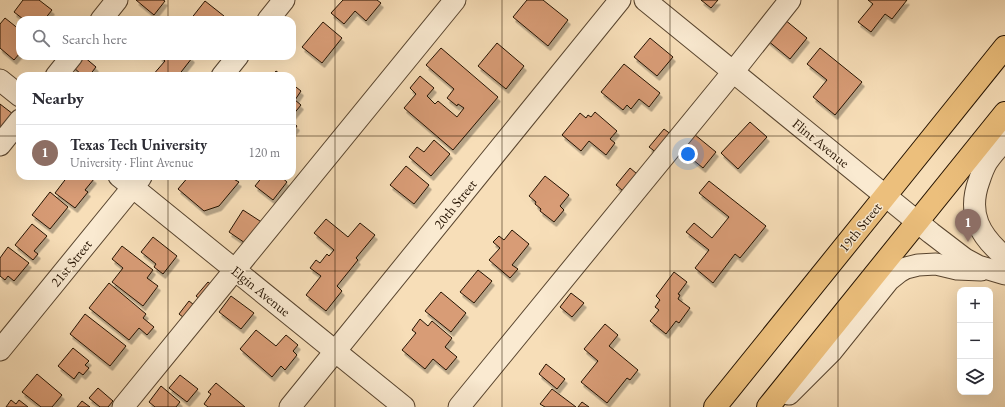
<!DOCTYPE html>
<html lang="en">
<head>
<meta charset="utf-8">
<style>
  :root { --surface:#fff; --page:#f2f2f3; --text:#2b2b33; --muted:#7c7c81; --line:#e1e1e2; --accent:#8f2418 }
  body { margin:0; font-family:"EB Garamond",serif; background:var(--page); color:var(--text) }
  .controls { position:absolute; right:12px; bottom:12px; display:grid; overflow:hidden; border-radius:8px; box-shadow:0 4px 16px #0002 }
  .controls button { width:36px; height:36px; display:grid; place-items:center; padding:0; border:0; border-bottom:1px solid var(--line); background:var(--surface); color:var(--text); font:20px sans-serif }
  .you { position:absolute; left:688px; top:154px; width:14px; height:14px; margin:-10px; border:3px solid #fff; border-radius:50%; background:#1a73e8; box-shadow:0 0 0 6px #1a73e833 }
  .badge { display:grid; place-items:center; width:26px; height:26px; border-radius:50%; background:var(--accent); color:#fff; font-size:13px; font-weight:700 }
  .pin { position:absolute; translate:-50% -33px; filter:drop-shadow(0 1px 2px #0008) }
  .pin::after { content:''; position:absolute; top:21px; width:14px; height:12px; background:inherit; clip-path:polygon(0 0,100% 0,50% 100%) }
  .list { margin:0; padding:0; list-style:none }
  h2 { display:flex; justify-content:space-between; align-items:center; height:52px; margin:0; padding:0 16px; font-size:17px }
  h2 small { font-size:13px; font-weight:400; color:var(--muted) }
  .list li { display:grid; grid-template-columns:26px 1fr auto; gap:12px; align-items:center; box-sizing:border-box; height:56px; padding:0 16px; border-top:1px solid var(--line) }
  .list b { display:block; font-size:15px; white-space:nowrap }
  .list p { margin:0; font-size:13px; white-space:nowrap; color:var(--muted) }
  .list em { font-size:13px; font-style:normal; color:var(--muted) }
  .icon { flex:none; width:22px; height:22px; fill:none; stroke:currentColor; stroke-width:2; stroke-linecap:round; stroke-linejoin:round }
  .map { position:relative; flex:none; width:1005px; height:407px; overflow:hidden }
  .search { position:absolute; background:var(--surface); box-shadow:0 4px 16px #0002; left:16px; top:16px; width:280px; height:44px; display:flex; align-items:center; gap:10px; box-sizing:border-box; padding:0 14px; border-radius:12px; color:var(--muted); font-size:15px }
  .panel { position:absolute; background:var(--surface); box-shadow:0 4px 16px #0002; left:16px; top:72px; width:280px; height:108px; border-radius:12px }
  .map>svg:first-child { display:block }
  .building { fill:#d89c76; stroke:#241201; filter:url(#shadow) }
  .lines { fill:none; stroke-linecap:round; stroke-linejoin:round }
  .minor-casing { stroke:#59452f; stroke-width:23 }
  .major-casing { stroke:#241201; stroke-width:24 }
  .minor { stroke:#faead1; stroke-width:21 }
  .major { stroke:#ecbf7c; stroke-width:22 }
  .grid { fill:none; stroke:#241201; stroke-width:1; stroke-opacity:0.55 }
  .labels { text-anchor:middle; dominant-baseline:central; stroke-width:3; stroke-linejoin:round; paint-order:stroke }
  .street-label { font-size:14px; fill:#241201; stroke:#faead1 }
</style>
</head>
<body>
<div class="map">
<svg width="1005" height="407" viewBox="0 0 1005 407">
  <defs>
    <filter id="shadow"><feDropShadow dx="2.5" dy="4.5" stdDeviation="0" flood-color="#0004"/></filter>
  </defs>
  <rect width="100%" height="100%" fill="#f7deb8"/>
  <filter id="stains"><feTurbulence type="fractalNoise" baseFrequency=".005" numOctaves="4"/><feColorMatrix values="0 0 0 0 .2 0 0 0 0 .09 0 0 0 0 .02 0 0 0 .5 -.17"/></filter>
  <radialGradient id="worn" r=".72"><stop offset=".6" stop-color="#630" stop-opacity="0"/><stop offset="1" stop-color="#630" stop-opacity=".3"/></radialGradient>
  <g class="building">
    <path d="M23 0H39L52 10 44 20H23V19L14 12Z"/>
    <path d="M136 0H163L165 1 154 15Z"/>
    <path d="M343 0H377L381 3 366 21 355 11 344 24 331 13Z"/>
    <path d="M527 0H543L568 20 548 46 513 17Z"/>
    <path d="M701 0H718L711 8Z"/>
    <path d="M868 0H907L892 19 885 14 871 32 858 22 873 4Z"/>
    <path d="M205 1 224 16 221 20H190Z"/>
    <path d="M5 18 20 30V53L14 60 0 48V24Z"/>
    <path d="M784 19 807 38 790 59 767 40Z"/>
    <path d="M323 22 342 38 322 63 302 47Z"/>
    <path d="M650 38 673 57 657 76 634 57Z"/>
    <path d="M497 43 524 66 506 89 478 66Z"/>
    <path d="M441 48 498 97 453 150 404 108 416 94 410 88 420 76 434 88 427 96 435 104 438 101 457 117 464 108 458 104 457 106 447 98 454 89 426 65Z"/>
    <path d="M820 48 862 82 835 115 813 97 827 80 807 64Z"/>
    <path d="M80 56H83L96 67 89 76H83L72 66Z"/>
    <path d="M159 56H190L192 58 178 76H152L165 61Z"/>
    <path d="M624 64 660 93 649 107 639 99 631 109 627 105 623 110 601 92Z"/>
    <path d="M276 71 283 76H272Z"/>
    <path d="M292 84 301 91 295 100 301 105 292 116Z"/>
    <path d="M0 104 13 114 0 129Z"/>
    <path d="M595 112 617 131 610 139 615 143 606 155 589 141 581 151 562 135 580 113 586 118 588 115 591 117Z"/>
    <path d="M292 122 297 126 292 133Z"/>
    <path d="M750 122 767 137 738 169 721 153Z"/>
    <path d="M664 129 676 138 661 156 649 147Z"/>
    <path d="M689 130 716 152 703 168 676 146Z"/>
    <path d="M434 140 450 154 431 176 409 157 417 147 424 152Z"/>
    <path d="M406 166 429 185 414 204 390 185Z"/>
    <path d="M630 168 643 179 629 196 616 185Z"/>
    <path d="M68 176H90L94 179 85 190 88 192 75 208 55 193Z"/>
    <path d="M189 176H228L239 182 219 206 204 211 178 189Z"/>
    <path d="M263 176H280L287 182 273 200 255 186Z"/>
    <path d="M545 176 569 195 560 206 564 210 554 222 540 211 541 209 535 204 536 202 529 196Z"/>
    <path d="M709 181 766 226 740 258 735 254 713 283 695 268 709 250 686 232 694 223 712 238 729 217 699 193Z"/>
    <path d="M50 192 68 207 50 229 32 215Z"/>
    <path d="M243 210 263 223 248 245 229 232Z"/>
    <path d="M326 219 348 237 360 223 375 235 356 258 358 260 337 286 342 291 326 311 306 295 321 276 310 268 316 260 320 263 327 254 329 256 334 250 314 233Z"/>
    <path d="M32 224 47 236 34 251 38 254 33 260 15 245Z"/>
    <path d="M512 230 529 244 512 265 518 269 510 278 489 260 500 248 493 242 499 236 504 240Z"/>
    <path d="M153 237 177 256 163 274 154 267 156 264 141 252Z"/>
    <path d="M122 246 153 270 147 278 158 286 143 306 112 282 123 268 112 259Z"/>
    <path d="M8 247 29 263 14 281 8 276 5 280 0 276V258Z"/>
    <path d="M478 270 492 281 474 303 460 292Z"/>
    <path d="M674 272 687 282 678 294 680 295 678 299 690 308 679 323 676 321 666 334 650 321 659 310 655 307 660 300 656 296Z"/>
    <path d="M208 282 214 287 202 301 196 296Z"/>
    <path d="M109 283 146 314 143 318 154 327 147 335 139 328 129 340 89 308Z"/>
    <path d="M441 292 466 313 451 332 425 311Z"/>
    <path d="M571 293 584 303 572 317 560 307Z"/>
    <path d="M231 296 254 313 241 329 219 312Z"/>
    <path d="M189 301 198 308 188 321 179 314Z"/>
    <path d="M85 314 126 346 110 366 70 334Z"/>
    <path d="M420 319 428 326 432 321 452 338 445 347 457 357 446 370 433 359 425 369 402 350 416 333 412 330Z"/>
    <path d="M605 324 618 335 609 346 638 370 630 380 627 378 607 403 581 382 598 361 584 349Z"/>
    <path d="M256 330 276 346 286 335 298 345 293 351 297 355 285 370 281 366 272 377 240 349Z"/>
    <path d="M73 348 89 361 85 365 89 368 83 375 79 372 74 379 58 366Z"/>
    <path d="M546 364 565 379 557 389 539 374Z"/>
    <path d="M37 374 62 395 52 407H41L22 392Z"/>
    <path d="M180 375 198 389 187 402 169 388Z"/>
    <path d="M216 383 245 407H208L204 404 211 394 208 392Z"/>
    <path d="M161 386 180 402 176 407H155L149 402Z"/>
    <path d="M98 388 113 401 108 407H100L89 398Z"/>
    <path d="M552 389 576 407H545L540 404Z"/>
    <path d="M11 400 16 404 19 400 28 407H6Z"/>
    <path d="M82 401 90 407H77Z"/>
    <path d="M582 402 589 407H578Z"/>
  </g>
  <g class="lines">
    <defs>
      <g id="minor">
        <path d="M645 0 931 233 965 259 978 266 1005 274"/>
        <path d="M101 20 117 0"/>
        <path d="M268 20 284 0"/>
        <path d="M56 76 72 56"/>
        <path d="M222 76 238 56"/>
        <path d="M0 80 20 96"/>
        <path d="M1005 140C999 147 992 154 987 162 984 167 981 175 979 181 967 214 980 236 1005 257"/>
        <path d="M0 145 20 120"/>
        <path d="M119 176 404 407"/>
        <path d="M0 350 141 177"/>
        <path d="M789 394 832 351 889 280 899 272 906 268 918 265 936 264 957 269 981 270"/>
        <path d="M123 407 455 0"/>
        <path d="M290 407 620 0"/>
        <path d="M459 407 733 72 790 0"/>
      </g>
      <g id="major">
        <path d="M715 407 886 195 1005 47"/>
        <path d="M768 407 1005 113"/>
      </g>
    </defs>
    <use href="#minor" class="minor-casing"/>
    <use href="#major" class="major-casing"/>
    <use href="#minor" class="minor"/>
    <use href="#major" class="major"/>
  </g>
  <path class="grid" d="M168 0V20M335 0V407M502 0V407M670 0V407M838 0V407M168 56V76M0 136H20M292 136H1005M168 176V407M0 271H1005"/>
  <g class="labels">
    <g class="street-label">
      <text transform="translate(821 143) rotate(39)">Flint Avenue</text>
      <text transform="translate(455 204) rotate(-51)">20th Street</text>
      <text transform="translate(860 227) rotate(-51)">19th Street</text>
      <text transform="translate(71 263) rotate(-51)">21st Street</text>
      <text transform="translate(261 291) rotate(39)">Elgin Avenue</text>
    </g>
  </g>
  <rect width="100%" height="100%" filter="url(#stains)"/>
  <rect width="100%" height="100%" fill="url(#worn)"/>
</svg>
<div class="controls">
<button>+</button>
<button>−</button>
<button><svg class="icon" aria-label="layers" viewBox="0 0 24 24"><path d="M12 4l9 5-9 5-9-5zM3 14l9 5 9-5"/></svg></button>
</div>
<div class="you"></div>
<div class="pin badge" style="left:968px;top:242px;background:#8d6e63">1</div>
<div class="search"><svg class="icon" aria-label="search" viewBox="0 0 24 24"><circle cx="10" cy="10" r="6"/><path d="M15 15l6 6"/></svg>Search here</div>
<section class="panel">
<h2>Nearby<small></small></h2>
<ul class="list">
<li><span class="badge" style="background:#8d6e63">1</span><div><b>Texas Tech University</b><p>University · Flint Avenue</p></div><em>120 m</em></li>
</ul>
</section>
</div>
</body>
</html>
